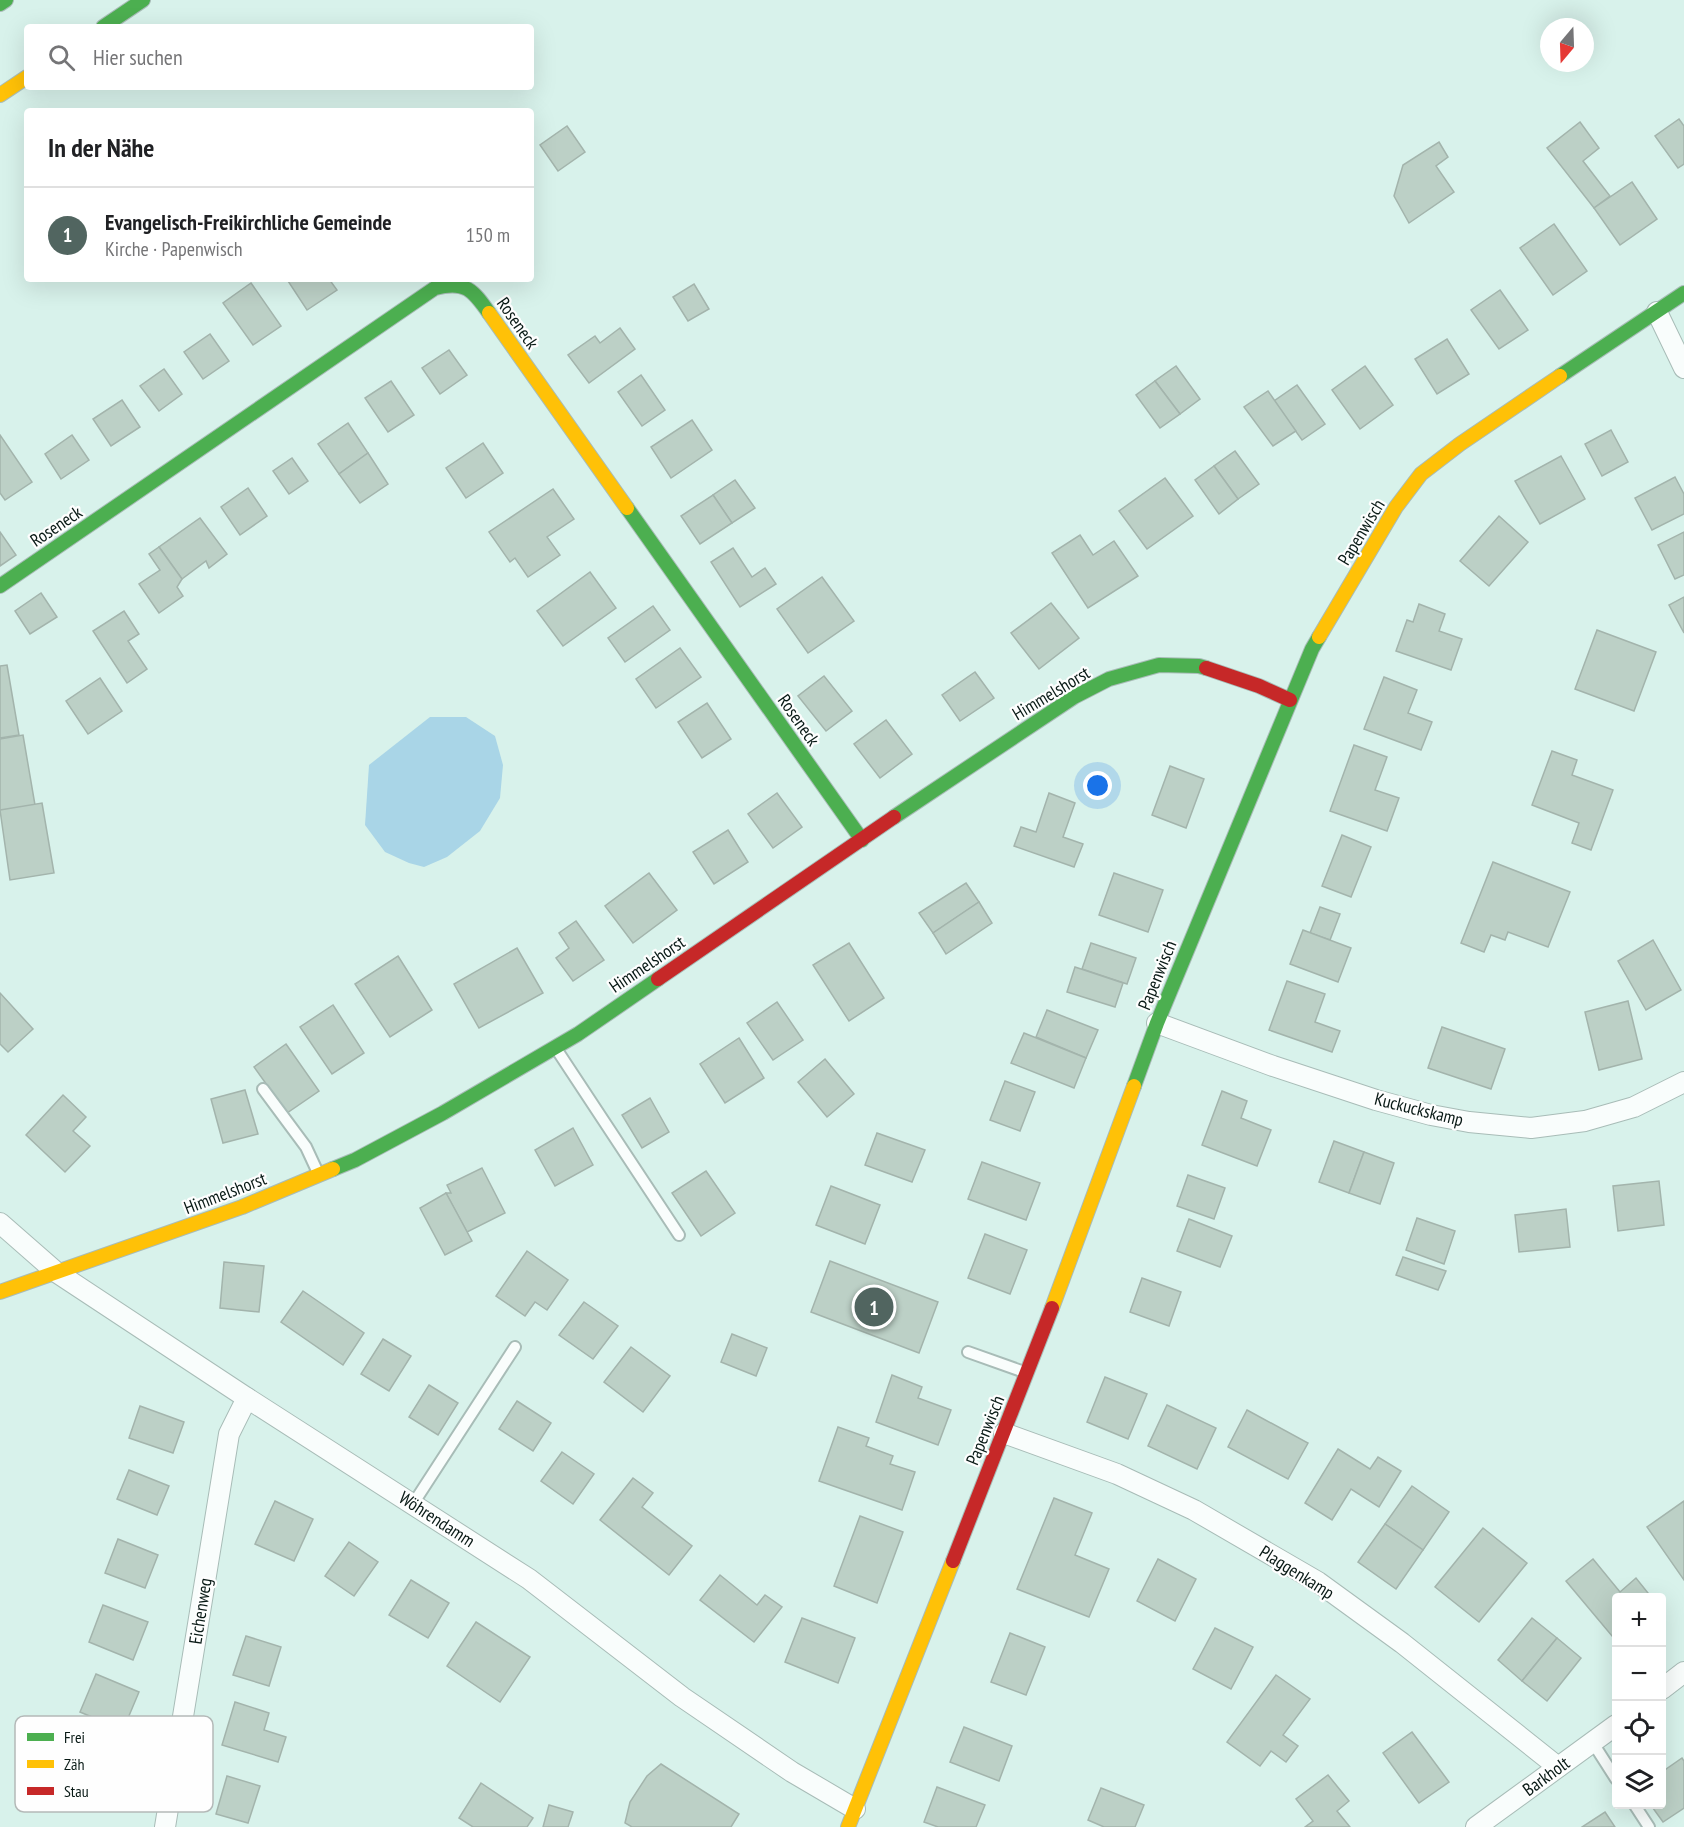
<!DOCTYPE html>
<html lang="de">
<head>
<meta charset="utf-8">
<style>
  :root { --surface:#fff; --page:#f6f6f6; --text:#202124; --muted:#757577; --line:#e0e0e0; --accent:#516560 }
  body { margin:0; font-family:"PT Sans Narrow",sans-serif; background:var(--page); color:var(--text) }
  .controls { position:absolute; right:18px; bottom:18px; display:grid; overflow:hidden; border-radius:6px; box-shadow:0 6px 24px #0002 }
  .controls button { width:54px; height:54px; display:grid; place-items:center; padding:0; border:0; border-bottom:2px solid var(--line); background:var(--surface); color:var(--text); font:30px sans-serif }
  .compass { position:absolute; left:1540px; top:18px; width:54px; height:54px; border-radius:50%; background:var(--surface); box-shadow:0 6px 24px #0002; rotate:199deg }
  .you { position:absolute; left:1098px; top:786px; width:21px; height:21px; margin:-15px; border:4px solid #fff; border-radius:50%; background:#1a73e8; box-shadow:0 0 0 9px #1a73e833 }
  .badge { display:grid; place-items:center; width:39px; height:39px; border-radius:50%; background:var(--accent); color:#fff; font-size:20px; font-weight:700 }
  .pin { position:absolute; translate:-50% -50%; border:3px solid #fff; box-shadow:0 2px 6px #0006 }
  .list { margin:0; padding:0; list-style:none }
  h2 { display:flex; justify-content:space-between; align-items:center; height:78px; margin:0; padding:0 24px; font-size:26px }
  h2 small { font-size:20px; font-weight:400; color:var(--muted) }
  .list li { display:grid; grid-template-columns:39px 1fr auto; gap:18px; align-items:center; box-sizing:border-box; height:96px; padding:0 24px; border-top:2px solid var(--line) }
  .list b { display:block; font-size:22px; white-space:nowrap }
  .list p { margin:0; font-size:20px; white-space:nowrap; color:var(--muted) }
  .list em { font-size:20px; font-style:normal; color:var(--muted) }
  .icon { flex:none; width:33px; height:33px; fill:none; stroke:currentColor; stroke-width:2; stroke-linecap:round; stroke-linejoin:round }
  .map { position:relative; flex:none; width:1684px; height:1827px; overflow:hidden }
  .search { position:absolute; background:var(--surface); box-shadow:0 6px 24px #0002; left:24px; top:24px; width:510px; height:66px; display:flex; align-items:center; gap:15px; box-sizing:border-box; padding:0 21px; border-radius:6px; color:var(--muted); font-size:22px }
  .panel { position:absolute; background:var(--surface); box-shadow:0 6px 24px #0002; left:24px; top:108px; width:510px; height:174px; border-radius:6px }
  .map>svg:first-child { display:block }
  .water { fill:#a9d5e7 }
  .building { fill:#bcd0c6; stroke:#a3b4ac; stroke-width:1.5 }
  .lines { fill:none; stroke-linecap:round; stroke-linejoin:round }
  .lane-casing { stroke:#a8bcb7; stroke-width:14 }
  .street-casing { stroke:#a8bcb7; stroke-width:22 }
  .fast-casing { stroke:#a8bcb7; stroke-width:16 }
  .slow-casing { stroke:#a8bcb7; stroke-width:16 }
  .jam-casing { stroke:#a8bcb7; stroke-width:16 }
  .lane { stroke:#f9fdfc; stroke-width:10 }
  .street { stroke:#f9fdfc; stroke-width:20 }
  .fast { stroke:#4caf50; stroke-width:14 }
  .slow { stroke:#ffc107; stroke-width:14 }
  .jam { stroke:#c62828; stroke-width:14 }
  .labels { text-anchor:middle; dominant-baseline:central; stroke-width:4.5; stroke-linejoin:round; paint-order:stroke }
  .street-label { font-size:18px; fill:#081915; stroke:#fefefe }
  .key { fill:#fefefe; stroke:#b4b9b8; stroke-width:1.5 }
  .key-label { font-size:16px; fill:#081915 }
</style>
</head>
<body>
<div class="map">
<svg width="1684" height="1827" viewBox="0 0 1684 1827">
  <rect width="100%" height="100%" fill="#d8f2eb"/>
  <path class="water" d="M430 717H466L495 736 503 765 500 798 480 831 447 857 424 867 409 863 385 852 365 825 369 765Z"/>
  <g class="building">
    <path d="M1679 119 1684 126V164L1678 168 1655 136Z"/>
    <path d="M1580 122 1599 148 1583 161 1610 196 1594 208 1547 148Z"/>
    <path d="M567 126 585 152 558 171 540 145Z"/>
    <path d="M1439 142 1448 157 1436 166 1454 192 1409 223 1394 196 1403 165Z"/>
    <path d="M1632 182 1657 219 1620 245 1594 208Z"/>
    <path d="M1554 224 1587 271 1553 295 1520 248Z"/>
    <path d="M291 279H329L337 290 307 310 288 281Z"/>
    <path d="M251 283 281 326 253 345 223 303Z"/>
    <path d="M694 284 709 309 688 321 673 297Z"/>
    <path d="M1500 290 1528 330 1499 349 1471 310Z"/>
    <path d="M620 328 635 349 589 383 568 355 595 336 600 343Z"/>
    <path d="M210 334 229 361 203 379 184 352Z"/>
    <path d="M1447 339 1469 374 1437 394 1415 359Z"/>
    <path d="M449 350 467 375 440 394 422 368Z"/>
    <path d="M1176 366 1200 399 1180 414 1155 381Z"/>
    <path d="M1365 366 1393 405 1360 429 1332 390Z"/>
    <path d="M164 369 182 394 159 411 140 386Z"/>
    <path d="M641 375 665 410 642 426 618 392Z"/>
    <path d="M391 381 414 415 388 432 365 398Z"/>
    <path d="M1155 381 1180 414 1160 428 1136 395Z"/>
    <path d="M1297 385 1325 424 1302 440 1274 401Z"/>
    <path d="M1268 391 1296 431 1273 446 1244 407Z"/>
    <path d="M122 400 140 427 111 446 93 419Z"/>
    <path d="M692 420 712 450 671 478 651 447Z"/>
    <path d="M348 423 368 453 339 474 318 444Z"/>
    <path d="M1611 430 1628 462 1602 476 1585 444Z"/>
    <path d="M0 435 32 482 5 500 0 493Z"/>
    <path d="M72 435 89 460 61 479 45 454Z"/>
    <path d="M483 443 503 473 466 498 446 468Z"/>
    <path d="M1235 451 1259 484 1238 499 1214 466Z"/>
    <path d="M368 453 388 484 360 503 339 474Z"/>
    <path d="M1561 456 1585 499 1540 524 1515 481Z"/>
    <path d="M292 458 308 481 289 494 273 471Z"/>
    <path d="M1214 466 1238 499 1219 514 1195 480Z"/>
    <path d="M1675 477 1684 494V514L1652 530 1635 498Z"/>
    <path d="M1165 478 1193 516 1147 549 1119 511Z"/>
    <path d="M735 480 755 508 732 523 713 495Z"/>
    <path d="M248 488 267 516 240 535 221 507Z"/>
    <path d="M553 489 574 519 547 537 560 555 528 577 515 558 510 562 489 532Z"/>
    <path d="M713 495 732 523 700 544 681 516Z"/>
    <path d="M1499 516 1528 542 1489 586 1460 561Z"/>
    <path d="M200 518 227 554 209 568 206 561 182 579 159 547Z"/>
    <path d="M0 532 16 555 0 566Z"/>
    <path d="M1684 532V575L1675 579 1658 545Z"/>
    <path d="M1080 535 1093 555 1114 541 1138 576 1088 608 1052 553Z"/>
    <path d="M159 547 182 579 177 587 183 596 159 613 139 584 160 570 149 554Z"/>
    <path d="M733 548 752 577 765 568 776 584 740 607 711 562Z"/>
    <path d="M590 572 616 608 563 646 537 611Z"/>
    <path d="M822 577 854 621 808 653 777 609Z"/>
    <path d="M41 593 57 617 30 634 15 611Z"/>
    <path d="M1684 597V633L1669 605Z"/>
    <path d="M1051 603 1079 638 1039 669 1011 633Z"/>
    <path d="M1419 604 1445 614 1439 631 1462 639 1451 670 1396 651 1407 620 1413 622Z"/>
    <path d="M653 606 670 630 625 662 608 638Z"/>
    <path d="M124 611 139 634 128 641 147 669 127 683 93 631Z"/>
    <path d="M1597 630 1656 652 1634 711 1575 689Z"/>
    <path d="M680 648 701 677 656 708 636 679Z"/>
    <path d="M7 665 19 735 0 738V666Z"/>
    <path d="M975 672 994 698 960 721 942 695Z"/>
    <path d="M824 676 852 711 826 731 798 696Z"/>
    <path d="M1384 677 1417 690 1408 713 1432 722 1421 750 1364 729Z"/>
    <path d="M100 678 122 711 88 734 66 701Z"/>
    <path d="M707 703 731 739 702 758 678 722Z"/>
    <path d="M886 720 912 754 880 778 854 744Z"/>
    <path d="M23 735 35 805 0 811V739Z"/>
    <path d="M1354 745 1387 757 1375 790 1399 798 1387 831 1330 811Z"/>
    <path d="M1552 751 1577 760 1572 775 1613 790 1591 850 1572 843 1579 823 1532 805Z"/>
    <path d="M1170 766 1204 779 1186 828 1152 815Z"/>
    <path d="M777 793 802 827 773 848 748 814Z"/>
    <path d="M1049 793 1075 803 1063 837 1083 844 1074 867 1014 846 1021 827 1036 832Z"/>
    <path d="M42 803 54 873 10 880 0 810Z"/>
    <path d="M728 830 748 862 714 884 693 852Z"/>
    <path d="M1342 835 1371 847 1351 897 1322 886Z"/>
    <path d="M1493 862 1570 892 1548 947 1508 932 1505 940 1491 935 1484 952 1461 943Z"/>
    <path d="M649 873 677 910 633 943 605 906Z"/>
    <path d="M1114 873 1163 890 1148 932 1099 915Z"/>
    <path d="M966 883 979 902 933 933 919 913Z"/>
    <path d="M979 902 992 923 946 954 933 933Z"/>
    <path d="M1320 907 1340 914 1330 940 1310 933Z"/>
    <path d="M576 921 604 960 573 981 556 958 569 948 559 933Z"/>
    <path d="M1303 930 1351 948 1338 982 1290 964Z"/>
    <path d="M1653 940 1681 990 1646 1010 1618 961Z"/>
    <path d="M849 943 884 998 849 1021 813 965Z"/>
    <path d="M1091 943 1136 958 1127 984 1082 969Z"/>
    <path d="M517 948 543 993 479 1028 454 984Z"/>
    <path d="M398 956 432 1010 390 1037 355 984Z"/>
    <path d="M1075 967 1123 983 1115 1007 1067 992Z"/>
    <path d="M1287 981 1325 994 1315 1022 1340 1031 1332 1052 1269 1030Z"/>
    <path d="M0 993 33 1029 8 1052 0 1044Z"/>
    <path d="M1628 1001 1642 1059 1599 1070 1585 1012Z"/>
    <path d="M777 1002 803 1040 773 1060 747 1023Z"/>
    <path d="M333 1005 364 1053 332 1074 300 1027Z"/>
    <path d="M1047 1010 1098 1030 1086 1058 1036 1037Z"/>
    <path d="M1442 1027 1505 1049 1491 1089 1428 1068Z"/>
    <path d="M1024 1033 1086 1058 1074 1088 1011 1063Z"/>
    <path d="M739 1038 764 1078 725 1103 700 1064Z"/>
    <path d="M286 1044 319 1091 287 1113 254 1067Z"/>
    <path d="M825 1059 854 1094 827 1117 798 1082Z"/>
    <path d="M1005 1081 1035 1092 1020 1131 990 1120Z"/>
    <path d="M245 1090 258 1134 223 1143 211 1099Z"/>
    <path d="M1222 1091 1247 1101 1241 1118 1271 1130 1257 1166 1202 1145Z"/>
    <path d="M63 1095 86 1117 73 1131 90 1146 65 1172 26 1135Z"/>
    <path d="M650 1098 669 1132 642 1148 622 1115Z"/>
    <path d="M573 1128 593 1165 555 1186 535 1150Z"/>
    <path d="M877 1133 925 1150 912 1182 865 1165Z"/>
    <path d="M1334 1141 1364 1152 1349 1193 1319 1182Z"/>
    <path d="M1364 1152 1394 1163 1380 1204 1349 1193Z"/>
    <path d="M982 1162 1040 1183 1026 1220 968 1199Z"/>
    <path d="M482 1168 505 1213 467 1232 446 1193H451L447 1185Z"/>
    <path d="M706 1171 735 1213 701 1236 672 1193Z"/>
    <path d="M1188 1175 1225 1188 1214 1219 1177 1206Z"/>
    <path d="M1659 1181 1664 1225 1618 1231 1613 1186Z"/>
    <path d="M831 1186 880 1205 865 1244 816 1225Z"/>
    <path d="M446 1193 472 1241 445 1255 420 1208Z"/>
    <path d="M1566 1209 1570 1247 1519 1252 1515 1215Z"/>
    <path d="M1417 1218 1455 1231 1444 1264 1406 1250Z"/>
    <path d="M1189 1219 1232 1236 1220 1267 1177 1251Z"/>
    <path d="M985 1234 1027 1250 1010 1294 968 1278Z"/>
    <path d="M527 1251 568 1280 547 1310 535 1302 525 1316 496 1296Z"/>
    <path d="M1403 1257 1446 1271 1438 1290 1396 1275Z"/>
    <path d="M830 1261 938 1302 919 1353 811 1312Z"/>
    <path d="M224 1262 264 1266 259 1312 220 1308Z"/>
    <path d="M1142 1278 1181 1292 1169 1326 1130 1312Z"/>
    <path d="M303 1291 364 1333 343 1365 281 1322Z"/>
    <path d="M584 1302 618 1326 593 1359 559 1335Z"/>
    <path d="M732 1334 767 1348 756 1376 721 1362Z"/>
    <path d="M383 1339 411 1356 389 1391 361 1374Z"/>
    <path d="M631 1347 670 1376 643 1412 604 1382Z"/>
    <path d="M892 1375 922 1387 918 1398 951 1410 938 1445 876 1422Z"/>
    <path d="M1105 1377 1147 1394 1128 1439 1087 1422Z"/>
    <path d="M429 1385 458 1403 438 1435 409 1417Z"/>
    <path d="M517 1401 551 1423 533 1451 499 1429Z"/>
    <path d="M1167 1405 1216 1428 1197 1469 1148 1446Z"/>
    <path d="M140 1406 184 1422 173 1453 129 1438Z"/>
    <path d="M1247 1410 1308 1443 1288 1479 1228 1447Z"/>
    <path d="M838 1427 869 1438 866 1446 893 1456 890 1464 915 1472 902 1510 819 1481Z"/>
    <path d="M1338 1449 1370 1469 1378 1457 1401 1471 1379 1507 1351 1489 1332 1520 1305 1503Z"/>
    <path d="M562 1452 594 1474 573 1504 541 1481Z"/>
    <path d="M129 1470 169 1486 157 1515 117 1499Z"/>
    <path d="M633 1478 653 1493 642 1507 692 1546 669 1575 600 1520Z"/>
    <path d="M1412 1486 1449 1512 1423 1550 1385 1524Z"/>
    <path d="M1054 1498 1092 1513 1075 1555 1109 1569 1089 1617 1017 1589Z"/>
    <path d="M275 1501 313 1519 294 1561 255 1544Z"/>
    <path d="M1684 1501V1580L1647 1527Z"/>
    <path d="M860 1516 903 1532 877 1603 834 1586Z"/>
    <path d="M1385 1524 1423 1550 1396 1589 1358 1562Z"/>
    <path d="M1483 1528 1527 1563 1479 1622 1435 1587Z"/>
    <path d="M118 1539 158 1555 145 1588 105 1573Z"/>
    <path d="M349 1542 378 1562 354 1596 325 1576Z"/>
    <path d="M1158 1559 1196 1579 1175 1621 1137 1601Z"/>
    <path d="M1593 1559 1620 1592 1636 1578 1652 1598H1616V1632L1612 1636 1566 1581Z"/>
    <path d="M720 1575 757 1605 765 1595 782 1607 754 1642 700 1600Z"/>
    <path d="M411 1580 449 1603 428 1638 389 1615Z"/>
    <path d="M103 1605 148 1622 133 1660 89 1642Z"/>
    <path d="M802 1618 855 1638 838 1683 785 1662Z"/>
    <path d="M1532 1618 1557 1638 1522 1681 1498 1660Z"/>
    <path d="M476 1622 530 1657 500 1702 447 1666Z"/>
    <path d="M1215 1628 1253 1647 1231 1689 1193 1669Z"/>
    <path d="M1010 1633 1045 1647 1026 1695 991 1682Z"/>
    <path d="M246 1636 281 1647 269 1686 233 1675Z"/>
    <path d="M1557 1638 1581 1658 1547 1701 1522 1681Z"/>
    <path d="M96 1674 139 1692 123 1730 80 1712Z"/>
    <path d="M1276 1675 1310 1699 1283 1735 1298 1746 1286 1762 1271 1751 1260 1766 1227 1742Z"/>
    <path d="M235 1702 269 1713 264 1730 286 1737 278 1762 222 1745Z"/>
    <path d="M964 1727 1012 1746 999 1781 950 1762Z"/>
    <path d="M1412 1732 1449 1782 1419 1803 1383 1753Z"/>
    <path d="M1682 1758 1684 1761V1808L1663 1822 1650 1804H1662V1772Z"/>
    <path d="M661 1764 739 1814 731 1827H632L625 1823 630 1802 647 1776Z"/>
    <path d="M1328 1775 1349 1801 1337 1811 1350 1827H1305L1313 1821 1296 1799Z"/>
    <path d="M227 1776 260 1786 248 1823 216 1814Z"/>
    <path d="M481 1783 533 1818 527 1827H473L459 1818Z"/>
    <path d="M937 1787 985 1805 976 1827H938L924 1822Z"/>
    <path d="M1101 1788 1144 1805 1135 1827H1104L1088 1820Z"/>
    <path d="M549 1805 573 1812 568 1827H543Z"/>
    <path d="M1605 1812 1615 1827H1582Z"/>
  </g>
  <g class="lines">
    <defs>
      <g id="lane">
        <path d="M555 1047 679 1235"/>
        <path d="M263 1089 306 1147 319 1175"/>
        <path d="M968 1352 1027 1373"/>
        <path d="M413 1504 515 1347"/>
        <path d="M1593 1743 1616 1779"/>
        <path d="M1634 1804 1649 1827"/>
      </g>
      <g id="street">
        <path d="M1657 312 1684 368"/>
        <path d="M1157 1023 1273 1066 1376 1100 1431 1115 1469 1122 1531 1128 1585 1121 1634 1107 1684 1082"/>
        <path d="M0 1223 56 1272 247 1398 529 1579 682 1697 792 1772 855 1809"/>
        <path d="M1004 1433 1117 1474 1194 1510 1318 1582 1402 1643 1558 1767"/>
        <path d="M1662 1689 1684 1672"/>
        <path d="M165 1827 229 1434 247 1398"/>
        <path d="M1476 1827 1616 1725"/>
      </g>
      <g id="fast">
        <path d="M0 4 6 0"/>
        <path d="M103 27 143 0"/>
        <path d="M1560 376 1684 293"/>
        <path d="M627 508 862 840"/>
        <path d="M0 586 435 288C465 280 473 290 489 313"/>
        <path d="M894 817 1074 697 1109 679 1159 665 1199 666 1206 668"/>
        <path d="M1134 1086 1157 1023 1312 649 1319 637"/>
        <path d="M333 1169 355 1160 443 1113 578 1034 658 979"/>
      </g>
      <g id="slow">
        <path d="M0 95 27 77"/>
        <path d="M489 313 627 508"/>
        <path d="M1319 637 1396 507 1421 474 1460 444 1560 376"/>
        <path d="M0 1292 242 1207 333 1169"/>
        <path d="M1052 1308 1134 1086"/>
        <path d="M848 1827 953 1561"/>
      </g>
      <g id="jam">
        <path d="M1206 668 1259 686 1290 700"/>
        <path d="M658 979 894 817"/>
        <path d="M953 1561 1052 1308"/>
      </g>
    </defs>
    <use href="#lane" class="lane-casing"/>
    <use href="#street" class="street-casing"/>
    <use href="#fast" class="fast-casing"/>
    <use href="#slow" class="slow-casing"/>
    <use href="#jam" class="jam-casing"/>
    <use href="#lane" class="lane"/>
    <use href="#street" class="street"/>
    <use href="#fast" class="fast"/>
    <use href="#slow" class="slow"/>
    <use href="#jam" class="jam"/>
  </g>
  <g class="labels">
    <g class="street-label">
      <text transform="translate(518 323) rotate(55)">Roseneck</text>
      <text transform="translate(56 526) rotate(-34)">Roseneck</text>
      <text transform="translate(1361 532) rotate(-59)">Papenwisch</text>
      <text transform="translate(1051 693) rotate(-31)">Himmelshorst</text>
      <text transform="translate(799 720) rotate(55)">Roseneck</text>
      <text transform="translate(647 964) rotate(-34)">Himmelshorst</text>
      <text transform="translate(1157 975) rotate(-68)">Papenwisch</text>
      <text transform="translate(1419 1109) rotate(14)">Kuckuckskamp</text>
      <text transform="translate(225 1193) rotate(-21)">Himmelshorst</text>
      <text transform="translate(985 1430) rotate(-68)">Papenwisch</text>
      <text transform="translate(437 1519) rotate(33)">Wöhrendamm</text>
      <text transform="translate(1297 1572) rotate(32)">Plaggenkamp</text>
      <text transform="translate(200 1611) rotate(-81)">Eichenweg</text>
      <text transform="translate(1546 1776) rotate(-36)">Barkholt</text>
    </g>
  </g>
  <rect x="15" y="1716" width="198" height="96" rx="9" class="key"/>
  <rect x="27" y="1733" width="27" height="8" fill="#4caf50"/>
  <rect x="27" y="1760" width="27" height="8" fill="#ffc107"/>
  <rect x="27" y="1787" width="27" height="8" fill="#c62828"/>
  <g class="key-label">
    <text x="64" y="1743">Frei</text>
    <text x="64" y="1770">Zäh</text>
    <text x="64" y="1797">Stau</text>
  </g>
</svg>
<div class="controls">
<button>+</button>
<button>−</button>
<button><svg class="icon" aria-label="locate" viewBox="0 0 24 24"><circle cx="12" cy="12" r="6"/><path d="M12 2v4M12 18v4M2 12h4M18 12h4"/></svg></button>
<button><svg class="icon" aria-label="layers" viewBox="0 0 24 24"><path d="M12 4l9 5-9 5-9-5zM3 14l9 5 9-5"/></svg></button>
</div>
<svg class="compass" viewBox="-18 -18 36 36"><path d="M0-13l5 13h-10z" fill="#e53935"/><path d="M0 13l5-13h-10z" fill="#757577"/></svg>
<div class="you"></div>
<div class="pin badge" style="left:874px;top:1307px">1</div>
<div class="search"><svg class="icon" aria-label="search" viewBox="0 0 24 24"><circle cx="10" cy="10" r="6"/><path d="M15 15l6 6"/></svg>Hier suchen</div>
<section class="panel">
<h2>In der Nähe<small></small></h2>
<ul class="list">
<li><span class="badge">1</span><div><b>Evangelisch-Freikirchliche Gemeinde</b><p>Kirche · Papenwisch</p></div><em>150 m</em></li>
</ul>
</section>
</div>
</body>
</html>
